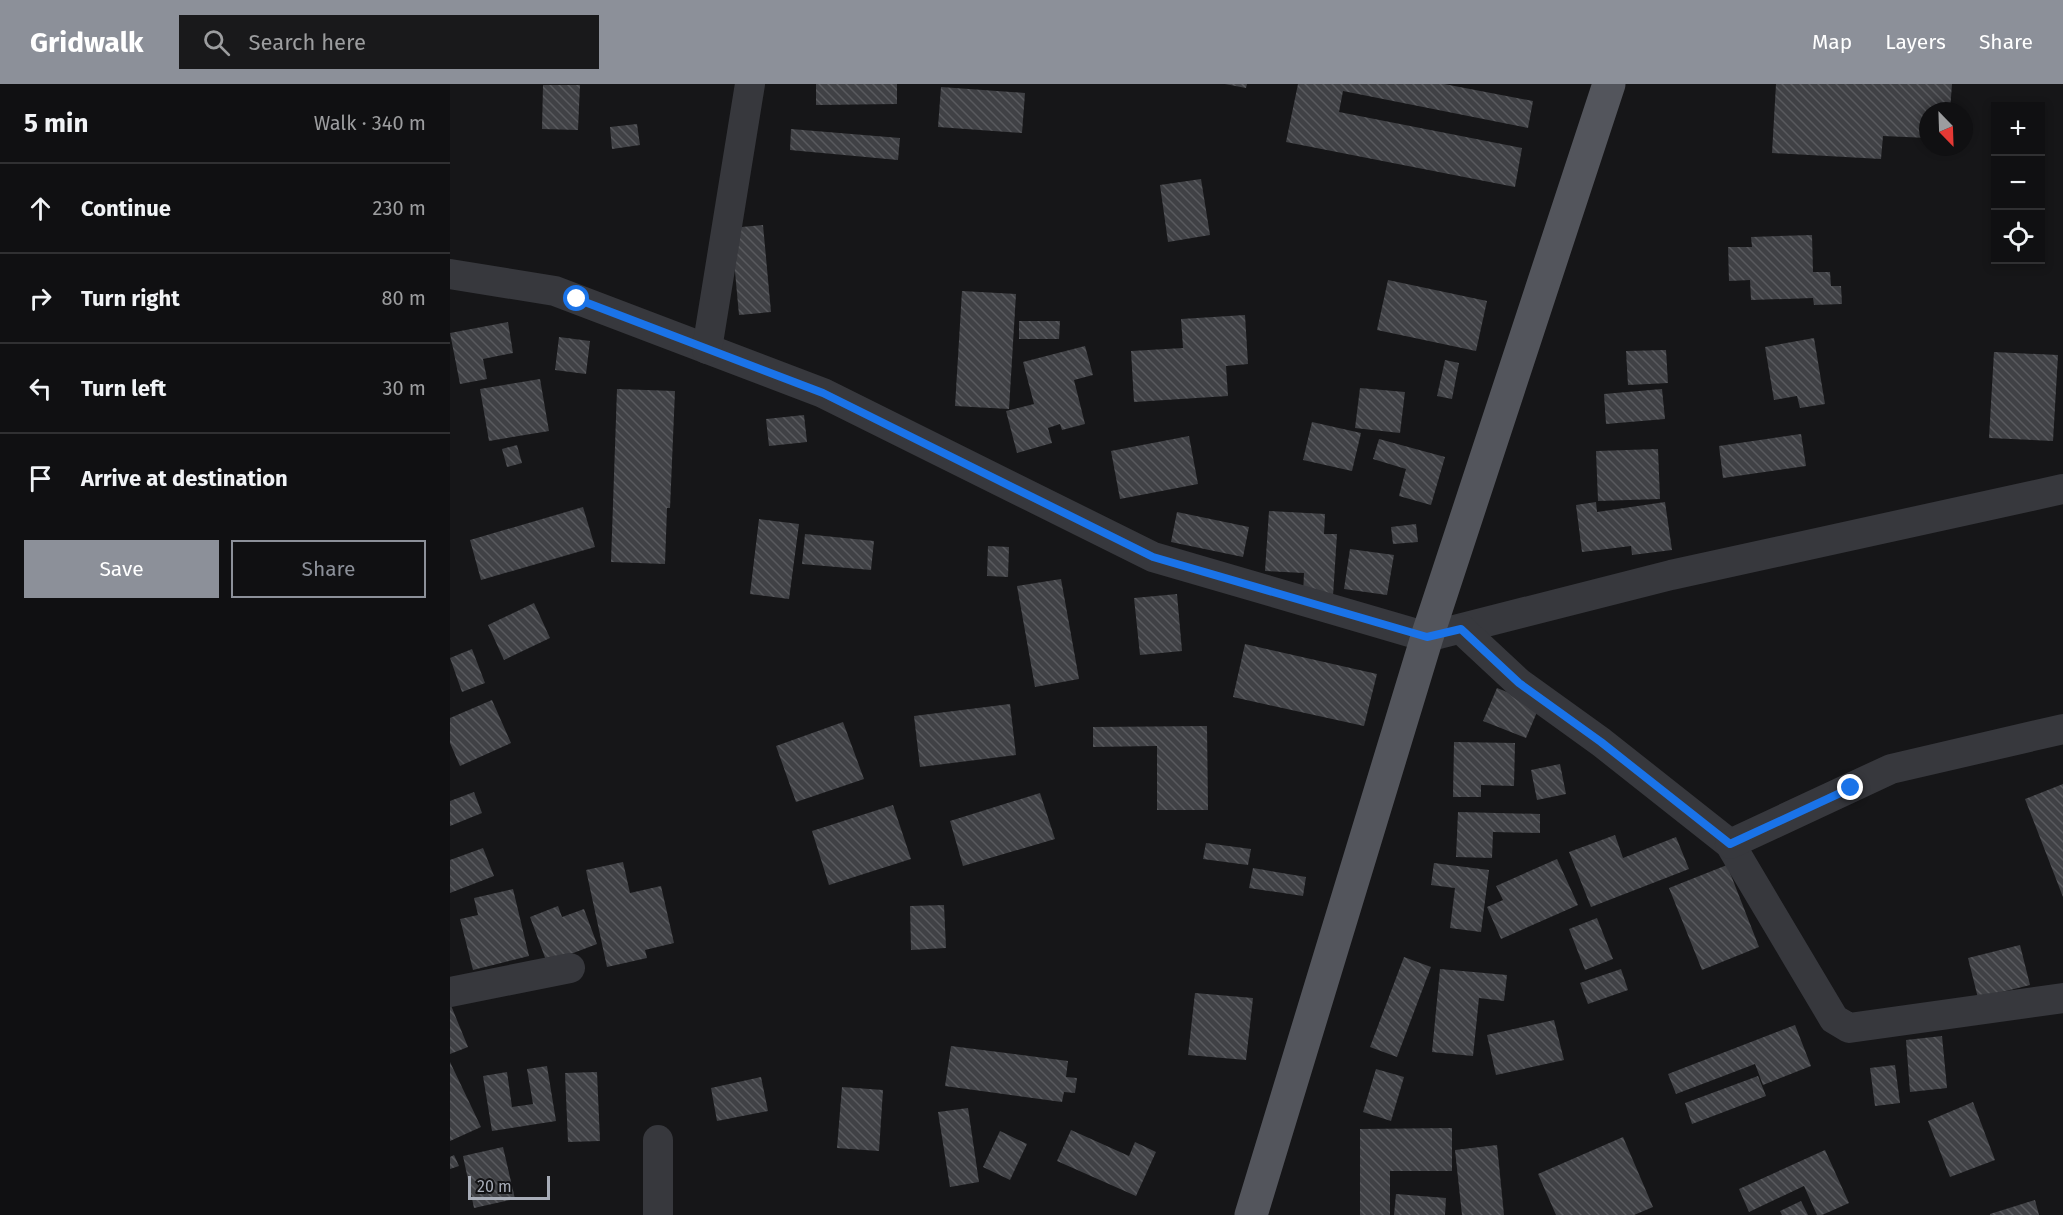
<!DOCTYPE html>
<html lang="en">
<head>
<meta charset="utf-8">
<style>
  :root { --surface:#101012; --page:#19191b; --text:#f1f3f6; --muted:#9c9d9f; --line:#303032; --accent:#8c9099 }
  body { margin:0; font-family:"Fira Sans",sans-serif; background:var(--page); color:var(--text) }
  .controls { position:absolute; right:18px; top:18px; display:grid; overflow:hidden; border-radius:0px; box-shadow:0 3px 9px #0003 }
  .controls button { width:54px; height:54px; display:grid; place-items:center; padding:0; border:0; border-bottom:2px solid var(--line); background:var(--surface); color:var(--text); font:30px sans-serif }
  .compass { position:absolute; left:1469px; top:18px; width:54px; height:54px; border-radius:50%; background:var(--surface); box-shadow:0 3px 9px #0003; rotate:157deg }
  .scale { position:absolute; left:18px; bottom:15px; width:82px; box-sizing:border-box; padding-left:6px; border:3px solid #a8adb8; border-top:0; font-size:16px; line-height:21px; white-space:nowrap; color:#a8adb8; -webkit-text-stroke:4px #111113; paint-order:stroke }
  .stop { position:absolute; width:18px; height:18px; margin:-14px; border:4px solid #1a73e8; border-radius:50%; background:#fff }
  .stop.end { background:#1a73e8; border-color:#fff; box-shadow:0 2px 6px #0008 }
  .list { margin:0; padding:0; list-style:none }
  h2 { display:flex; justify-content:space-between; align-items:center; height:78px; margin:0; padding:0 24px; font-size:26px }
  h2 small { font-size:20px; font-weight:400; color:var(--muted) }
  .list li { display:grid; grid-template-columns:39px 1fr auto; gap:18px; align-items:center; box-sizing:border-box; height:90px; padding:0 24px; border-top:2px solid var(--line) }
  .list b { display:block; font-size:22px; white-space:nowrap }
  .list em { font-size:20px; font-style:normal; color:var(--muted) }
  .actions { display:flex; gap:12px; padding:18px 24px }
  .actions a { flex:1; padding:14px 0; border:2px solid var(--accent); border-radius:0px; text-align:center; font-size:21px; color:var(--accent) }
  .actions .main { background:var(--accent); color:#fff }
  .icon { flex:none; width:33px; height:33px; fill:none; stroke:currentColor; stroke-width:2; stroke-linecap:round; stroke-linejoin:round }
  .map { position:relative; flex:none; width:1613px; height:1131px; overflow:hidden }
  header { display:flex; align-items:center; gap:36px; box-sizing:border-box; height:84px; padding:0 30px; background:var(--accent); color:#fff }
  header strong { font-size:28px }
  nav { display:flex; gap:33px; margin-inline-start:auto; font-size:21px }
  .search { width:420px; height:54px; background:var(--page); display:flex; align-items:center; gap:15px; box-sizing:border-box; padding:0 21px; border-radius:0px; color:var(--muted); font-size:22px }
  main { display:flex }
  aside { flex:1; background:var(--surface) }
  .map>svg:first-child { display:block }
  .building { fill:url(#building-back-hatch) }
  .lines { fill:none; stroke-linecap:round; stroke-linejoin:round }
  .minor { stroke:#37383d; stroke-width:30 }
  .major { stroke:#53555c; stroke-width:33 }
  .route { stroke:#1a73e8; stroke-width:8 }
</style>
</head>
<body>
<header>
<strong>Gridwalk</strong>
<div class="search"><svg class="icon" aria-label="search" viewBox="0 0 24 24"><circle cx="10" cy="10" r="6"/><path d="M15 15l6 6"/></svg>Search here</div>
<nav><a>Map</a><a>Layers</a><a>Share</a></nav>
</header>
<main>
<aside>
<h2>5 min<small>Walk · 340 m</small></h2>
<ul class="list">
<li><svg class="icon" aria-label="ahead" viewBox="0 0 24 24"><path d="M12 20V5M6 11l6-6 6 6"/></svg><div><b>Continue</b></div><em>230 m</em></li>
<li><svg class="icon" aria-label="right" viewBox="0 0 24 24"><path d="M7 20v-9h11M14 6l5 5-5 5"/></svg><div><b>Turn right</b></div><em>80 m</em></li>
<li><svg class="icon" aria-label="left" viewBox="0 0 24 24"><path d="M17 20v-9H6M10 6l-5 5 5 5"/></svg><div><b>Turn left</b></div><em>30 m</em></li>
<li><svg class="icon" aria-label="arrive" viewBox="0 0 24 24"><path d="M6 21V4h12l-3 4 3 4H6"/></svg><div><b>Arrive at destination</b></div></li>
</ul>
<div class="actions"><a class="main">Save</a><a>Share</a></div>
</aside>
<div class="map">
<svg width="1613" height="1131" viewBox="0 0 1613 1131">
  <defs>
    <pattern id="building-back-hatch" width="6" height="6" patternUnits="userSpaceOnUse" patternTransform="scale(1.5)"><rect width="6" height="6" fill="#404145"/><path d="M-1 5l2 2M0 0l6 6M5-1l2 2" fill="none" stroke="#595a5e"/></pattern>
  </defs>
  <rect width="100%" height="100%" fill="#161618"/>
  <g class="building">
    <path d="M366 0H447V20L366 21Z"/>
    <path d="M775 0H797L796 4Z"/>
    <path d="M848 0H994L1083 17 1078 44 893 7 889 28 1072 64 1065 103 836 58Z"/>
    <path d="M1326 0H1502L1500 27H1478V54L1433 52 1431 75 1322 69Z"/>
    <path d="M93 1H130L128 46 92 45Z"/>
    <path d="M491 3 575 9 572 49 488 43Z"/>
    <path d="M187 40 190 61 162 65 160 43Z"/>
    <path d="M341 45 450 54 448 76 340 66Z"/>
    <path d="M751 95 760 151 718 158 710 101Z"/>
    <path d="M313 141 321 228 289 231 281 144Z"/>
    <path d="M1362 151 1363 188H1380L1381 202H1391L1392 220 1364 221 1363 214 1301 216 1300 196 1279 197 1278 163H1302L1301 153Z"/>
    <path d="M938 196 1037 217 1026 267 927 246Z"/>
    <path d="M512 207 566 210 559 325 505 322Z"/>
    <path d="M795 231 798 280 776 282 778 312 684 318 681 267 733 264 731 235Z"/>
    <path d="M569 237H610L609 255H569Z"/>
    <path d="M58 238 63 269 33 275 37 295 10 300 0 249Z"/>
    <path d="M109 253 140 257 136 290 105 286Z"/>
    <path d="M1364 254 1375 320 1350 324 1347 312 1324 316 1315 263Z"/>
    <path d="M635 262 643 291 624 296 635 340 612 346 610 340 598 344 602 359 567 369 556 327 584 320 573 278Z"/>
    <path d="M1216 266 1218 299 1178 301 1176 267Z"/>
    <path d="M1544 268 1608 271 1603 357 1539 354Z"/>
    <path d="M995 276 1009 279 1002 315 987 312Z"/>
    <path d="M90 295 99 347 39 357 30 305Z"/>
    <path d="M910 304 955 308 950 349 905 344Z"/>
    <path d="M167 305 225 307 220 424H217L215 480 161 478Z"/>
    <path d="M1212 305 1215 335 1156 340 1154 310Z"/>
    <path d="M354 331 357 358 319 362 316 335Z"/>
    <path d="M862 338 911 349 902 387 853 376Z"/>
    <path d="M1351 350 1356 382 1273 394 1269 362Z"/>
    <path d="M739 352 748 400 670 415 661 367Z"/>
    <path d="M929 355 995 373 981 421 949 412 956 385 923 375Z"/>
    <path d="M67 361 72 379 57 383 52 365Z"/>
    <path d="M1208 365 1210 415 1148 417 1146 367Z"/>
    <path d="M1146 418 1147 428 1215 418 1222 466 1182 471 1181 462 1132 468 1126 421Z"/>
    <path d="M133 423 145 463 31 496 20 456Z"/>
    <path d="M819 427 875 430 874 450H887L883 512 853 510 854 489 815 487Z"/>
    <path d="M727 428 799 443 793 473 721 458Z"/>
    <path d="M309 435 349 440 339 515 300 510Z"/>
    <path d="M966 440 968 458 943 460 941 443Z"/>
    <path d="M355 450 424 457 421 486 352 480Z"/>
    <path d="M538 462 559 463 558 493 537 492Z"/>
    <path d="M900 465 944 471 937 511 894 505Z"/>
    <path d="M611 495 629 595 585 603 567 502Z"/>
    <path d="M727 510 732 567 690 571 684 514Z"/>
    <path d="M84 519 100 554 54 576 38 541Z"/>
    <path d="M795 560 927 590 914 642 783 613Z"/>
    <path d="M22 565 35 599 12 608 0 574Z"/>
    <path d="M1047 604 1090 621 1076 654 1033 637Z"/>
    <path d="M42 616 61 659 10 682 0 659V634Z"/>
    <path d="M560 620 566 671 470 683 464 632Z"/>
    <path d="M393 638 414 695 346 718 326 662Z"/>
    <path d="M757 642 758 726H707V662L643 663V643Z"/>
    <path d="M1004 658 1065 659 1064 702 1031 701V713H1003Z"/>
    <path d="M1110 680 1116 710 1087 716 1081 686Z"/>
    <path d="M1613 700V813L1575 715Z"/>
    <path d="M24 708 32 729 0 742V717Z"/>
    <path d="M590 709 605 755 513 782 500 737Z"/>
    <path d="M443 721 461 775 379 801 362 747Z"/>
    <path d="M1008 728 1090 730V749L1043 748 1042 774 1006 773Z"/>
    <path d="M1165 751 1173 774 1226 753 1239 785 1141 823 1119 768Z"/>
    <path d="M756 759 801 765 798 781 753 775Z"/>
    <path d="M33 764 44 792 0 809V776Z"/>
    <path d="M1107 775 1128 821 1051 855 1037 823 1053 816 1046 802Z"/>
    <path d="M173 778 180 809 211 802 224 859 195 866 197 874 157 883 136 786Z"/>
    <path d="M984 779 1039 786 1031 848 1000 844 1005 804 981 801Z"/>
    <path d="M1277 781 1309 863 1252 886 1219 804Z"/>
    <path d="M803 784 856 793 853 812 799 804Z"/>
    <path d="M63 805 79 872 23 886 10 835 28 831 24 814Z"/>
    <path d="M494 821 496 864 461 866 460 822Z"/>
    <path d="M108 822 112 833 134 825 147 860 97 879 80 833Z"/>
    <path d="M1147 834 1163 875 1135 886 1119 845Z"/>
    <path d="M1570 861 1580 901 1528 914 1518 874Z"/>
    <path d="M954 873 981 883 947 973 920 963Z"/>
    <path d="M990 885 1057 891 1054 917 1029 914 1023 972 982 968Z"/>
    <path d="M1171 885 1178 906 1138 920 1130 899Z"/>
    <path d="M745 909 803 914 796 976 738 971Z"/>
    <path d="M0 919 18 963 0 970Z"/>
    <path d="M1104 936 1114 976 1046 991 1037 951Z"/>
    <path d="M1345 941 1361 982 1313 1001 1305 980 1226 1010 1218 990Z"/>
    <path d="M1492 952 1497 1004 1460 1008 1456 956Z"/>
    <path d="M501 962 618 977 616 993 627 994 625 1009 614 1008 612 1018 495 1002Z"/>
    <path d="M0 978 31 1043 0 1057Z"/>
    <path d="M1445 981 1450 1019 1425 1022 1420 984Z"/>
    <path d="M97 982 106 1037 42 1047 33 992 57 988 62 1023 83 1020 77 985Z"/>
    <path d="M926 985 954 993 941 1037 913 1028Z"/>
    <path d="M147 988 150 1057 118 1058 115 989Z"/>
    <path d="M1308 992 1316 1012 1242 1040 1235 1019Z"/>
    <path d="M311 993 318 1027 267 1037 261 1004Z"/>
    <path d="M392 1003 433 1006 429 1067 387 1064Z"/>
    <path d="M1523 1018 1545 1076 1500 1093 1478 1037Z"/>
    <path d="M518 1024 529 1098 500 1103 488 1028Z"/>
    <path d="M1002 1044V1087H940V1131H910V1045Z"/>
    <path d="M621 1046 679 1072 685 1058 706 1068 686 1112 607 1077Z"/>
    <path d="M550 1047 577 1060 560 1096 533 1083Z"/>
    <path d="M1173 1053 1203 1123 1184 1131H1106L1088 1090Z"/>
    <path d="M1047 1061 1054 1131H1012L1005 1066Z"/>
    <path d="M53 1063 65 1115 24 1124 13 1072Z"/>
    <path d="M1375 1066 1399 1119 1372 1131H1367L1354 1102 1299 1128 1289 1105Z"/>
    <path d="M4 1071 9 1082 0 1085V1073Z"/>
    <path d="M946 1110 996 1114 995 1131H944Z"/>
    <path d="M1585 1116 1589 1131H1540V1130Z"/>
    <path d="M1351 1117 1358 1131H1332L1330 1127Z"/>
  </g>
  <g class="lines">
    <g class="minor">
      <path d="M0 190 105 207 373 309 703 473 977 553 1221 491 1613 405"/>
      <path d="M257 265 300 0"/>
      <path d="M1011 545 1069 599 1151 658 1280 760 1384 935 1399 944 1613 914"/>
      <path d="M1280 760 1441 685 1613 645"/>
      <path d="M0 908 120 884"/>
      <path d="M208 1131V1056"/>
    </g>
    <path class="major" d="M801 1131 977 553 1159 0"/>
  </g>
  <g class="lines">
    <path class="route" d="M127 215 373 309 703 473 977 553 1011 545 1069 599 1151 658 1280 760 1401 704"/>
  </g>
</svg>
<div class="controls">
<button>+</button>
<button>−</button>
<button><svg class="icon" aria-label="locate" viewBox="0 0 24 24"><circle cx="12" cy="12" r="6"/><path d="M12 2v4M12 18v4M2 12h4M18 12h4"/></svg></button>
</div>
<svg class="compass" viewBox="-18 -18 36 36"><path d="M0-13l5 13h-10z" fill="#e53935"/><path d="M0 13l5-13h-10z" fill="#9c9d9f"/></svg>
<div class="scale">20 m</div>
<div class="stop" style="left:127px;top:215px"></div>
<div class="stop end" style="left:1401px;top:704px"></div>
</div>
</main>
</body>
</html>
